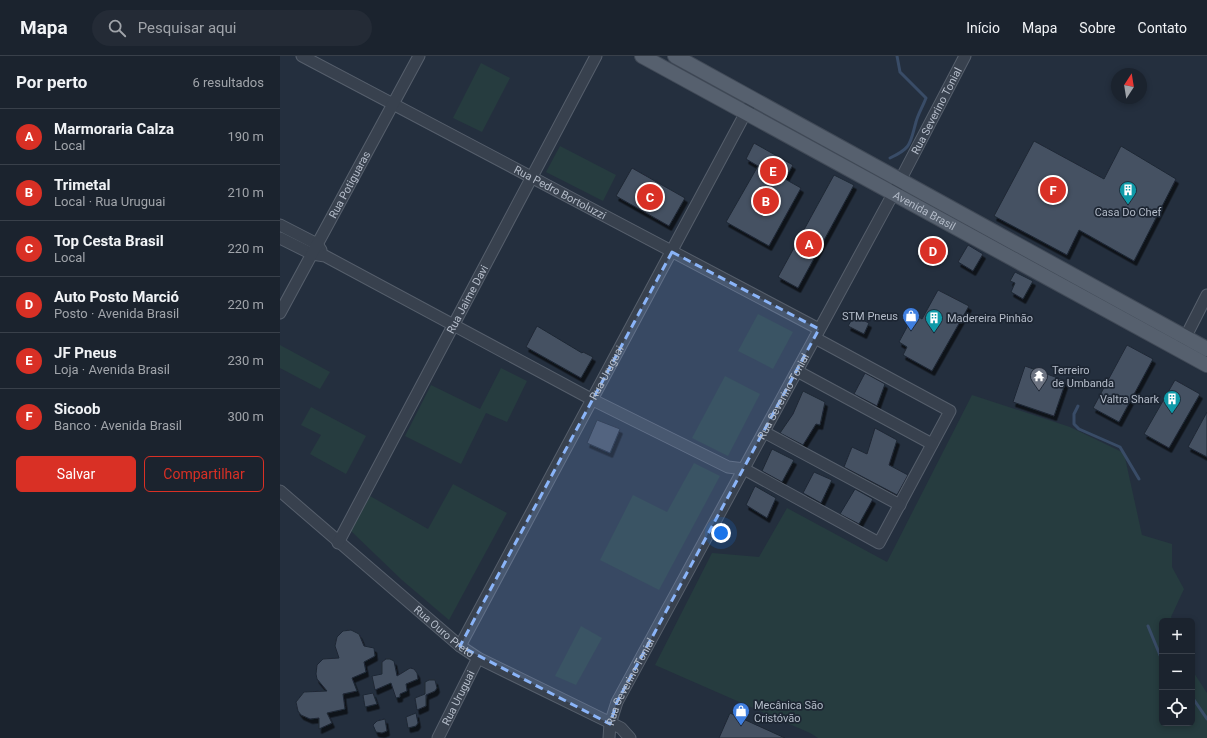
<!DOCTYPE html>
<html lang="pt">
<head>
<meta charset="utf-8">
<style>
  :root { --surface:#1b232e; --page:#242b36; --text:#f1f3f6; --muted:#a0a4aa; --line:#39404a; --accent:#d93025 }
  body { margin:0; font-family:Roboto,sans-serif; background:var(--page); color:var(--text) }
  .controls { position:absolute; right:12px; bottom:12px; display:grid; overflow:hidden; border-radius:6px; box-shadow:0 2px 6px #0003 }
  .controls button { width:36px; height:36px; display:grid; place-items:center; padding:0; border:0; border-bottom:1px solid var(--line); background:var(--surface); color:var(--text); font:20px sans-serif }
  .compass { position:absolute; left:831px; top:12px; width:36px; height:36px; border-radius:50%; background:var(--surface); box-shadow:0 2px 6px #0003; rotate:12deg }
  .you { position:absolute; left:441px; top:477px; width:14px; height:14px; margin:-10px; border:3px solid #fff; border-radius:50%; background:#1a73e8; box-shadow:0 0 0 6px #1a73e833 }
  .badge { display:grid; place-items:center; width:26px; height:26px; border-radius:50%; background:var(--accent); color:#fff; font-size:13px; font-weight:700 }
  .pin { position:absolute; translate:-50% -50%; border:2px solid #fff; box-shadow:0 1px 4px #0006 }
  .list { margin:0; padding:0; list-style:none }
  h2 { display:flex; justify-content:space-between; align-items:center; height:52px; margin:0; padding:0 16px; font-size:17px }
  h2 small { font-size:13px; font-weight:400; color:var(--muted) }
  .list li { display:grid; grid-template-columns:26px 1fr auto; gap:12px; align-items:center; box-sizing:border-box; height:56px; padding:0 16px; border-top:1px solid var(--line) }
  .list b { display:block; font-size:15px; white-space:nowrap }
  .list p { margin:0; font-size:13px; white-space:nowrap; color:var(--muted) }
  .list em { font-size:13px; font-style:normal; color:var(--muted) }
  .actions { display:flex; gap:8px; padding:12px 16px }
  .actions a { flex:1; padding:9px 0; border:1px solid var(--accent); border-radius:6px; text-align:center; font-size:14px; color:var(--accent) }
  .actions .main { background:var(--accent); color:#fff }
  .icon { flex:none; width:22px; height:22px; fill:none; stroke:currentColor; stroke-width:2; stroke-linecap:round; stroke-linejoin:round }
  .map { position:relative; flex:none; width:927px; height:682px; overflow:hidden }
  header { display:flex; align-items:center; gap:24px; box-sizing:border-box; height:56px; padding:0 20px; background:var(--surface); border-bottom:1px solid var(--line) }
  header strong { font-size:19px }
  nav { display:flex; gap:22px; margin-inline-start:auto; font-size:14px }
  .search { width:280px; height:36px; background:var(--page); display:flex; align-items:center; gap:10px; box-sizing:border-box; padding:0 14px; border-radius:22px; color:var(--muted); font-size:15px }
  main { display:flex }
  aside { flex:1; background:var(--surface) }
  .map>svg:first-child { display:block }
  .green { fill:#263c3f }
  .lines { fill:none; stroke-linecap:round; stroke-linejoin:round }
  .stream { stroke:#394c67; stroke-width:3 }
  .building { fill:#455162; stroke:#1f2835; filter:url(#shadow) }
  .minor-casing { stroke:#565f6c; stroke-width:13 }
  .major-casing { stroke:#414a57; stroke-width:16 }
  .minor { stroke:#38414e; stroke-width:11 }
  .major { stroke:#56606e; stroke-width:14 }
  .marked { fill:#8ab4f8; fill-opacity:0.2; stroke:#8ab4f8; stroke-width:3; stroke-dasharray:8 5; stroke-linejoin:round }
  .labels { text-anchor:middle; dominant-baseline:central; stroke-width:3.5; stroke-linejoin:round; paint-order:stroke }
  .street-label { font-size:11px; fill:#b4bcc9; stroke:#1d2633 }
  .poi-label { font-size:11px; fill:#b4bcc9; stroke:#1d2633; text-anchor:start }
</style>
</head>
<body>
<header>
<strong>Mapa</strong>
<div class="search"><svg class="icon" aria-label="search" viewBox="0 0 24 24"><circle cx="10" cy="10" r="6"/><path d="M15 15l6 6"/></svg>Pesquisar aqui</div>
<nav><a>Início</a><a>Mapa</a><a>Sobre</a><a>Contato</a></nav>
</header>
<main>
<aside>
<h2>Por perto<small>6 resultados</small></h2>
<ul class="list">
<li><span class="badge">A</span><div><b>Marmoraria Calza</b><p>Local</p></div><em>190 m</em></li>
<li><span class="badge">B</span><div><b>Trimetal</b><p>Local · Rua Uruguai</p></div><em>210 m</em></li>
<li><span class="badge">C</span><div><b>Top Cesta Brasil</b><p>Local</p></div><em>220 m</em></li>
<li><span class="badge">D</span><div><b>Auto Posto Marció</b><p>Posto · Avenida Brasil</p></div><em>220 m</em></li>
<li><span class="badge">E</span><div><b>JF Pneus</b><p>Loja · Avenida Brasil</p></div><em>230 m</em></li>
<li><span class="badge">F</span><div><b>Sicoob</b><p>Banco · Avenida Brasil</p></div><em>300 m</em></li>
</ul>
<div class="actions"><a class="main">Salvar</a><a>Compartilhar</a></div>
</aside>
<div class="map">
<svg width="927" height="682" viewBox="0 0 927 682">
  <defs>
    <filter id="shadow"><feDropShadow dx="2.5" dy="4.5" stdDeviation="0" flood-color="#0009"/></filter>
  </defs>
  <rect width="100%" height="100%" fill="#242f3e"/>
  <g class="green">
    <path d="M201 7 230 22 202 76 173 62Z"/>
    <path d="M280 90 336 119 323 145 266 116Z"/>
    <path d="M478 258 513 276 493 313 458 295Z"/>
    <path d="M0 289 50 316 40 333 0 312Z"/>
    <path d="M221 312 247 325 227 366 206 357 181 408 125 380 151 329 200 353Z"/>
    <path d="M445 320 480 338 448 400 412 382Z"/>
    <path d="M692 339 790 371 844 397 862 479 892 488V511L904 533 891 561 893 565H882V667H912V614L927 637V682H538L530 677 375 609 432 497 479 501 507 452 607 506Z"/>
    <path d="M31 351 86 380 66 418 30 398 41 379 21 369Z"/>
    <path d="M414 407 440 420 379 534 320 504 353 439 387 456Z"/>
    <path d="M173 428 227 457 169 564 122 524 71 475 90 440 148 473Z"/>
    <path d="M301 570 322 582 296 629 275 620Z"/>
  </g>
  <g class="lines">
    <g class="stream">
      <path d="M610 102C632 92 630 87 636 66 638 58 643 50 646 42L620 16 617 0"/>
      <path d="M798 350 794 358V368L799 373 840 391 859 423"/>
      <path d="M868 570 882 604"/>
      <path d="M912 641 927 663"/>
    </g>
  </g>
  <g class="building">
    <path d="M754 85 824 123 841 90 896 123 854 205 799 174 787 199 714 160Z"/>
    <path d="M474 87 513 109 505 123 521 132 489 190 446 166 478 110 466 103Z"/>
    <path d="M352 112 405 142 389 170 336 140Z"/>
    <path d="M554 119 574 129 518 232 498 221Z"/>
    <path d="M688 189 703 198 693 215 678 206Z"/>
    <path d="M735 216 753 225 743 243 731 236 735 227 730 225Z"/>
    <path d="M658 234 689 250 652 315 623 299 627 291 619 286 634 258 642 263Z"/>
    <path d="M574 260 589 267 584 278 568 270Z"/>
    <path d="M257 270 302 297 303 296 313 301 301 322 246 291Z"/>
    <path d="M847 289 873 303 839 366 813 352Z"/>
    <path d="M745 310 786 325 774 360 733 346Z"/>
    <path d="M585 317 605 328 597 350 574 338Z"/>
    <path d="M895 324 920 338 889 392 864 378Z"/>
    <path d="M523 335 545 346 540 369 536 368 523 389 500 377 513 358Z"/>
    <path d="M927 356V401L908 391Z"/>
    <path d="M317 364 340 373 330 397 307 387Z"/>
    <path d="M595 372 617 384 609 409 628 419 617 439 564 411 572 391 587 398Z"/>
    <path d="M492 393 514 404 502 426 482 415Z"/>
    <path d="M534 416 552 424 541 447 523 437Z"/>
    <path d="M475 430 496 442 487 462 466 449Z"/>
    <path d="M575 433 593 443 579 468 560 458Z"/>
    <path d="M71 574 79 578 84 590 94 592 95 600 84 606 86 616 72 622 77 635 63 638 65 653 47 657 52 667 39 673V662L30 663 21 659 18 655 16 646 24 636 47 635 37 623 36 618 37 609 43 603 59 602 55 590 57 581 63 575Z"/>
    <path d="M106 603H110L114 605 117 620 130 612 134 613 137 617 138 623 126 628 127 635 120 638V641L116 642 111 627 95 634 92 620 102 618V606Z"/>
    <path d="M149 624H155L157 632 155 635 146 639V650L137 654 135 642 145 638V626Z"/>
    <path d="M93 637 97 648 85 651 83 639Z"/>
    <path d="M136 657 138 667 136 670 128 672 126 661Z"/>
    <path d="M450 657 505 682H439Z"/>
    <path d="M105 663 107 675 102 677 96 676 93 669 97 665Z"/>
  </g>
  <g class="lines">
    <defs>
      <g id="minor">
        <path id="s1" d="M22 0 539 273"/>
        <path d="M0 169 37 188 41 194"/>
        <path d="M0 182 32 198 45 200 313 344 448 411 464 413 599 487 670 355 535 282"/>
        <path id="s2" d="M0 257 139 0"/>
        <path d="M902 288 927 239"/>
        <path d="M517 315 652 388"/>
        <path d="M484 376 620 449"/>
        <path id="s3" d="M0 435 180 590 198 602 341 672 350 682"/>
        <path id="s4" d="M58 487 316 0"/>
        <path id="s5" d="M180 590 473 43"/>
        <path id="s6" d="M158 682 198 602"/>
        <path id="s7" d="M329 682 330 668 337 646 613 138 685 0"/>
      </g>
      <g id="major">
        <path id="s8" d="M362 0 927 309"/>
        <path d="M395 0 927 293"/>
      </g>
    </defs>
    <use href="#minor" class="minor-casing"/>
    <use href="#major" class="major-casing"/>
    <use href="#minor" class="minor"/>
    <use href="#major" class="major"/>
  </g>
  <path class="marked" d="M392 196 539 273 337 646 330 668 180 590Z"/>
  <defs>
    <symbol id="building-pin" viewBox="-11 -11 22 30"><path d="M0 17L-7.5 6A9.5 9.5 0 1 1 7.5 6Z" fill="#0f9aa8" stroke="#1d2633"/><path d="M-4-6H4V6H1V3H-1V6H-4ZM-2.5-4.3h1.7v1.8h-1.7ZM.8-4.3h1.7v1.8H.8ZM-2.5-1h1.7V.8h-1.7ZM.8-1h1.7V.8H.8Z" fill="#fff"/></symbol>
    <symbol id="shop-pin" viewBox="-11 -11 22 30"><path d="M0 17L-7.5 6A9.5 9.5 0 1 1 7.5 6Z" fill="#3f7fe0" stroke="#1d2633"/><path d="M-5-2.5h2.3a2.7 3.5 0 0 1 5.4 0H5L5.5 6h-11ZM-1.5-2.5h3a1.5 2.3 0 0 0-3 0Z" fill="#fff"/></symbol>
    <symbol id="temple-pin" viewBox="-11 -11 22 30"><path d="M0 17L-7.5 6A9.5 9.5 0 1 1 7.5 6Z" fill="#6b7280" stroke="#1d2633"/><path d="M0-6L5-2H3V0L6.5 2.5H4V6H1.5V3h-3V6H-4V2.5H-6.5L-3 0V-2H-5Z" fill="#fff"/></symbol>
  </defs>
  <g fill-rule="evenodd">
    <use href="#building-pin" x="838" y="124" width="20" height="27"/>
    <use href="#shop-pin" x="621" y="250" width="20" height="27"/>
    <use href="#building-pin" x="644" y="252" width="20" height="27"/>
    <use href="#temple-pin" x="749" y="310" width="20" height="27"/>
    <use href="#building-pin" x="882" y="333" width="20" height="27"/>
    <use href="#shop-pin" x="451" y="645" width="20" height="27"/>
  </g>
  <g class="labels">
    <g class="street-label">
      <text stroke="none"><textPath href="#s7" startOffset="709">Rua Severino Tonial</textPath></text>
      <text stroke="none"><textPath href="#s2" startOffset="146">Rua Potiguaras</textPath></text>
      <text stroke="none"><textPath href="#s1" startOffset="292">Rua Pedro Bortoluzzi</textPath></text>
      <text stroke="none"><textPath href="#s8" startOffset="322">Avenida Brasil</textPath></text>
      <text stroke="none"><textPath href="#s4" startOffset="276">Rua Jaime Davi</textPath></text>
      <text stroke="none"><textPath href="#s5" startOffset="310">Rua Uruguai</textPath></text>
      <text stroke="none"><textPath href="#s7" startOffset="385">Rua Severino Tonial</textPath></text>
      <text stroke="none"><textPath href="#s3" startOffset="216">Rua Ouro Preto</textPath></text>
      <text stroke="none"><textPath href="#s7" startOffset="61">Rua Severino Tonial</textPath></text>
      <text stroke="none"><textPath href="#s6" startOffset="45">Rua Uruguai</textPath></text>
    </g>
    <g class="poi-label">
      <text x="848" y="156" text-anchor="middle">Casa Do Chef</text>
      <text x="618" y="260" text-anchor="end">STM Pneus</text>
      <text x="667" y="262">Madereira Pinhão</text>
      <text x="772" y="314">Terreiro<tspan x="772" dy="13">de Umbanda</tspan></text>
      <text x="879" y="343" text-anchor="end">Valtra Shark</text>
      <text x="474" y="649">Mecânica São<tspan x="474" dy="13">Cristóvão</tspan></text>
    </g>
  </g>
</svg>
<div class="controls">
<button>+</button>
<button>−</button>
<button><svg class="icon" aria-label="locate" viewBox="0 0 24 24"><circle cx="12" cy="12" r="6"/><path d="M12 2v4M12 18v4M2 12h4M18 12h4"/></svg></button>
</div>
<svg class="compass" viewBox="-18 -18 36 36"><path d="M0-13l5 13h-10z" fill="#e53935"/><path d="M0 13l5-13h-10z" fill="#a0a4aa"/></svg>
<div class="you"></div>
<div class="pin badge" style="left:529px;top:188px">A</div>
<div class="pin badge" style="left:486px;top:145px">B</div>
<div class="pin badge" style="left:370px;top:141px">C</div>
<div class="pin badge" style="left:653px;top:195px">D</div>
<div class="pin badge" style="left:493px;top:115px">E</div>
<div class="pin badge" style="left:773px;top:134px">F</div>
</div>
</main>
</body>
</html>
